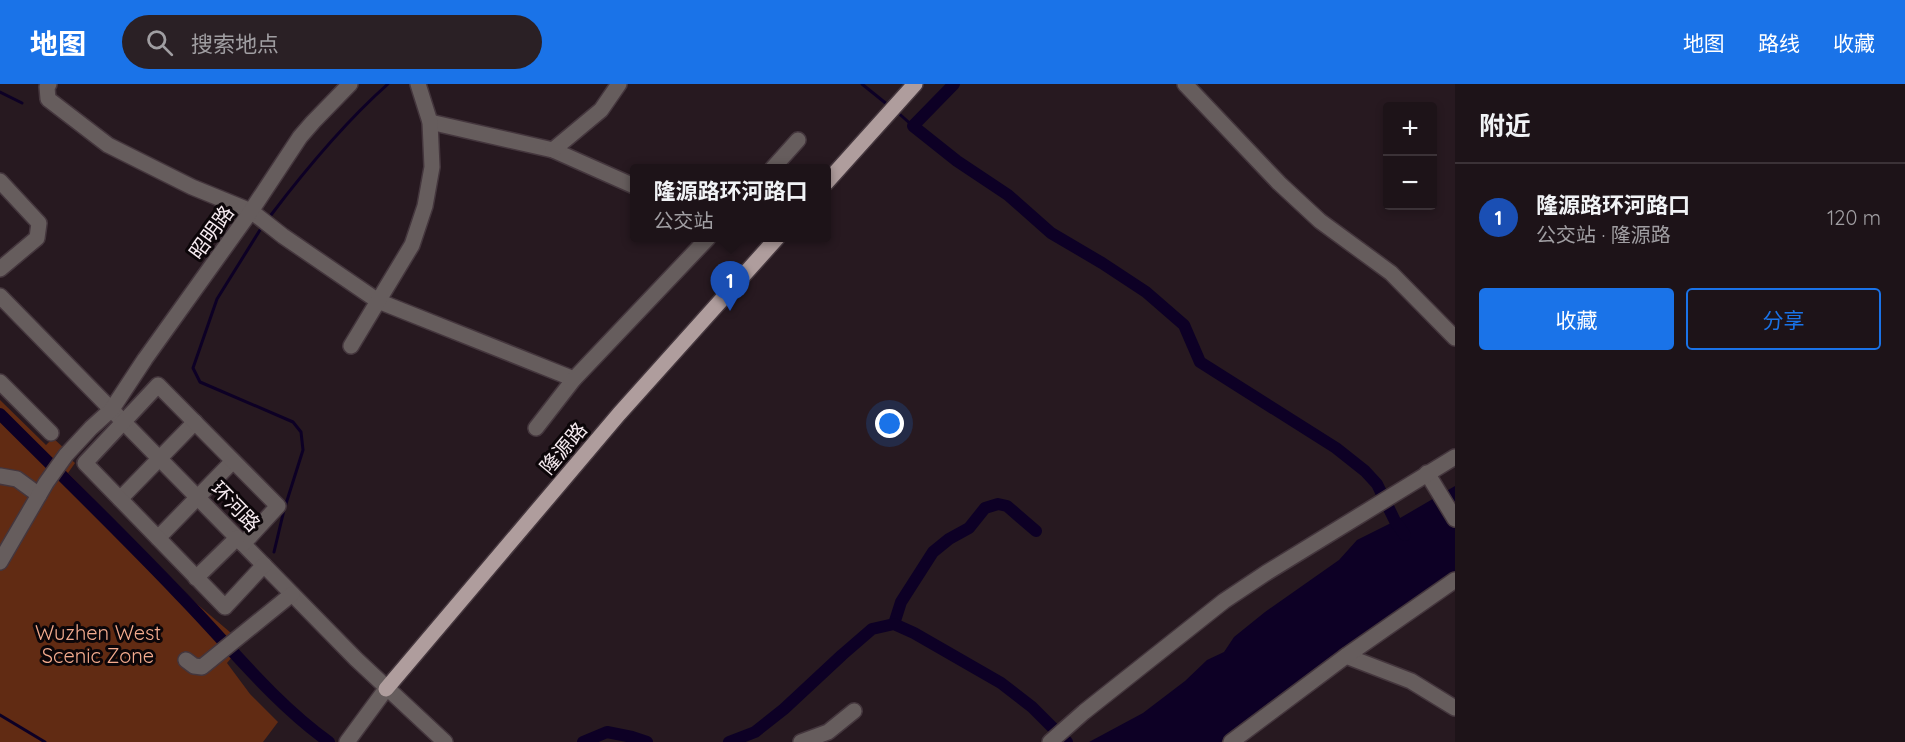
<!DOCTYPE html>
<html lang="zh">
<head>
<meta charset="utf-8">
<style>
  :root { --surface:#1d1318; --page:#2a2025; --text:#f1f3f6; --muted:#a09ea2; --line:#3b3237; --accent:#1a73e8 }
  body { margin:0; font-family:Quicksand,"Noto Sans SC",sans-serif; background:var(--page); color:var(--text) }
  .controls { position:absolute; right:18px; top:18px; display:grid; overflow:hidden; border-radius:6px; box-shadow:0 3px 9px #0003 }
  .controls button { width:54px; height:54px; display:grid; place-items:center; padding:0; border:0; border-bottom:2px solid var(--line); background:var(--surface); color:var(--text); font:30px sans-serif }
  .you { position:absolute; left:890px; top:340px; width:21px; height:21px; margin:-15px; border:4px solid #fff; border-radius:50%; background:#1a73e8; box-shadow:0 0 0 9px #1a73e833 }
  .badge { display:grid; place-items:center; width:39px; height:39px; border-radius:50%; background:var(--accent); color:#fff; font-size:20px; font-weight:700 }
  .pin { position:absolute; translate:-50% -50px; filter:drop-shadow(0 2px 3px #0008) }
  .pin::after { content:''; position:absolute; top:32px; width:21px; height:18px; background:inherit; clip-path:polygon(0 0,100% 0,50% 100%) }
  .popup { position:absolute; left:630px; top:80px; width:201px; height:78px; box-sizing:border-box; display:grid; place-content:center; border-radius:6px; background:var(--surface); filter:drop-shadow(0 2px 4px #0005); font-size:20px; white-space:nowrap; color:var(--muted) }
  .popup b { font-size:22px; color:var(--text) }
  .popup::after { content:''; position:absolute; left:50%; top:100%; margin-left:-12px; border:12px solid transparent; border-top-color:var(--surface) }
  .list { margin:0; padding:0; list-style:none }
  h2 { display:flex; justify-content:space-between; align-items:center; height:78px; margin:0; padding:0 24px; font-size:26px }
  h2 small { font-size:20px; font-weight:400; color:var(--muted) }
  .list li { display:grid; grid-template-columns:39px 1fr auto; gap:18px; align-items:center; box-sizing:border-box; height:108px; padding:0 24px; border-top:2px solid var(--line) }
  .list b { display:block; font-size:22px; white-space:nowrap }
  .list p { margin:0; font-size:20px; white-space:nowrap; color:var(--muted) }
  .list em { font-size:20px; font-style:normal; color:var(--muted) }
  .actions { display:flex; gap:12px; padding:18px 24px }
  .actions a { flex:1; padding:14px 0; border:2px solid var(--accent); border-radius:6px; text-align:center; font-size:21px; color:var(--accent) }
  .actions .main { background:var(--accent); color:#fff }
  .icon { flex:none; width:33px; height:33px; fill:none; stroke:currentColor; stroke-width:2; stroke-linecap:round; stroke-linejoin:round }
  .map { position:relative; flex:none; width:1455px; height:658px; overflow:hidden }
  header { display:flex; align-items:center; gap:36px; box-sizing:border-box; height:84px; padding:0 30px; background:var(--accent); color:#fff }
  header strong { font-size:28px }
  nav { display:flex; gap:33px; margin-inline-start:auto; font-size:21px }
  .search { width:420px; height:54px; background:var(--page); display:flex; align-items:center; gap:15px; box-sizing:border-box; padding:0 21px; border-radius:33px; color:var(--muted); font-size:22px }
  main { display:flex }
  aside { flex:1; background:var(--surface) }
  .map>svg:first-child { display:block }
  .green { fill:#612b13 }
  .water { fill:#0d0025 }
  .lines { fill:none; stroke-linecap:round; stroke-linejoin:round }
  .stream { stroke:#0d0025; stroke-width:3 }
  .canal { stroke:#0d0025; stroke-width:12 }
  .minor-casing { stroke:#44363d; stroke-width:18 }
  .major-casing { stroke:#44363d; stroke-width:18 }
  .minor { stroke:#665d5d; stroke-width:15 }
  .major { stroke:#af9d9d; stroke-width:15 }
  .labels { text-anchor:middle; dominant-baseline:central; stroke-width:6; stroke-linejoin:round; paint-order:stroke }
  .street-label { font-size:20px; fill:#f6ebf0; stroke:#0c0609 }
  .park-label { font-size:20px; fill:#f5ac8f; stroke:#0c0609 }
</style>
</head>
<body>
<header>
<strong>地图</strong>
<div class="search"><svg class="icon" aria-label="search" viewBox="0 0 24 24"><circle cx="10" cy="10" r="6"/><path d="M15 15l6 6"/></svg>搜索地点</div>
<nav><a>地图</a><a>路线</a><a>收藏</a></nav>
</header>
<main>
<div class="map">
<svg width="1455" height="658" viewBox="0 0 1455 658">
  <rect width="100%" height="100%" fill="#271920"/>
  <path class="green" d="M0 316 46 361 53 354 66 366V371L75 379 68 389 197 520 231 549 227 553 237 567 227 579 250 610 278 638 263 658H0Z"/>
  <path class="water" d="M1455 402V491L1281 614 1221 658H1089L1143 629 1185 597 1207 576 1224 568 1234 553 1265 528 1339 476 1357 456 1395 437Z"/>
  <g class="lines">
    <g class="stream">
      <path d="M862 0 888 21"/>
      <path d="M0 8 22 19"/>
      <path d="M896 27 913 42"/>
      <path d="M271 131C306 85 344 39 388 0"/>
      <path d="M260 146 217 215 193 284 200 298 293 338 301 348 303 366 284 426 274 468"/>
      <path d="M0 631 45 658"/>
    </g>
    <g class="canal">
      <path d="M954 0 913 42 957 77 1008 111 1051 149 1102 179 1146 208 1184 241 1200 278 1336 364 1365 387 1377 400 1395 437 1405 451"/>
      <path d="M0 330C60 390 121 449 180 511 228 560 272 617 329 658"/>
      <path d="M894 540 901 518 933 468 949 455 969 444 985 424 998 420 1007 422 1036 447"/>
      <path d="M583 658 607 648 632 653 647 658"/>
      <path d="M729 658 755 648 784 625 842 571 872 545 894 540 914 549 1001 599 1032 623 1067 658"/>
    </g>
    <defs>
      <g id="minor">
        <path d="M49 0 47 3 48 15 108 61 192 103 251 127 283 152 378 217 574 295"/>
        <path d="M1185 0 1279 99 1320 137 1391 189 1455 254"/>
        <path d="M430 38 553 66 634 102"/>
        <path d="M553 66 601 26 619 0"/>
        <path d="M772 85 798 56"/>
        <path d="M0 97 39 139 37 154 0 185"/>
        <path d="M0 212 356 575 445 658"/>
        <path d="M351 262 412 161 425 122 432 83 430 38 418 0"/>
        <path d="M0 298 51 349"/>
        <path d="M536 344 574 295 708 154"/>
        <path d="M1427 389 1455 435"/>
        <path d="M0 392 17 395 39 411"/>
        <path d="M120 415 195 338"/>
        <path d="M158 454 233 377"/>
        <path d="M243 460 278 422 158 301 85 379 225 523 264 481"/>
        <path d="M0 478 46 399 66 371 91 344 112 325 145 275 251 127 300 53 313 38 350 0"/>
        <path d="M196 494 237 454"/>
        <path d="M1346 572 1411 597 1455 624"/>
        <path d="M186 576 194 582 202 583 292 510"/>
        <path d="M347 658 386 605"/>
        <path d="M801 658 828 648 854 627"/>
        <path d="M1050 658 1084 628 1224 517 1266 489 1455 373"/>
        <path d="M1231 658 1346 572 1455 496"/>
      </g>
      <g id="major">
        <path d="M826 99 915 0"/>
        <path d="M386 605 619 330 777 154"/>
      </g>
    </defs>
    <use href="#minor" class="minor-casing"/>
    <use href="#major" class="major-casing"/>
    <use href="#minor" class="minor"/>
    <use href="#major" class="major"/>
  </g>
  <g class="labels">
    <g class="street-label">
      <text transform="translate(211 148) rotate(-54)">昭明路</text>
      <text transform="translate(563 364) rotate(-50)">隆源路</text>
      <text transform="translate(236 422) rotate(46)">环河路</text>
    </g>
    <g class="park-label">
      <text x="98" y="548">Wuzhen West<tspan x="98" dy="23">Scenic Zone</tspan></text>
    </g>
  </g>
</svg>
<div class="controls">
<button>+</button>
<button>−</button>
</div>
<div class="you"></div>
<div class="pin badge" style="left:730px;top:227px;background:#1a4fb4">1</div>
<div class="popup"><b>隆源路环河路口</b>公交站</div>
</div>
<aside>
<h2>附近<small></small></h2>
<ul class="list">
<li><span class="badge" style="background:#1a4fb4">1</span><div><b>隆源路环河路口</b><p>公交站 · 隆源路</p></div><em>120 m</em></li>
</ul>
<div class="actions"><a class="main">收藏</a><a>分享</a></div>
</aside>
</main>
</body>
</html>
